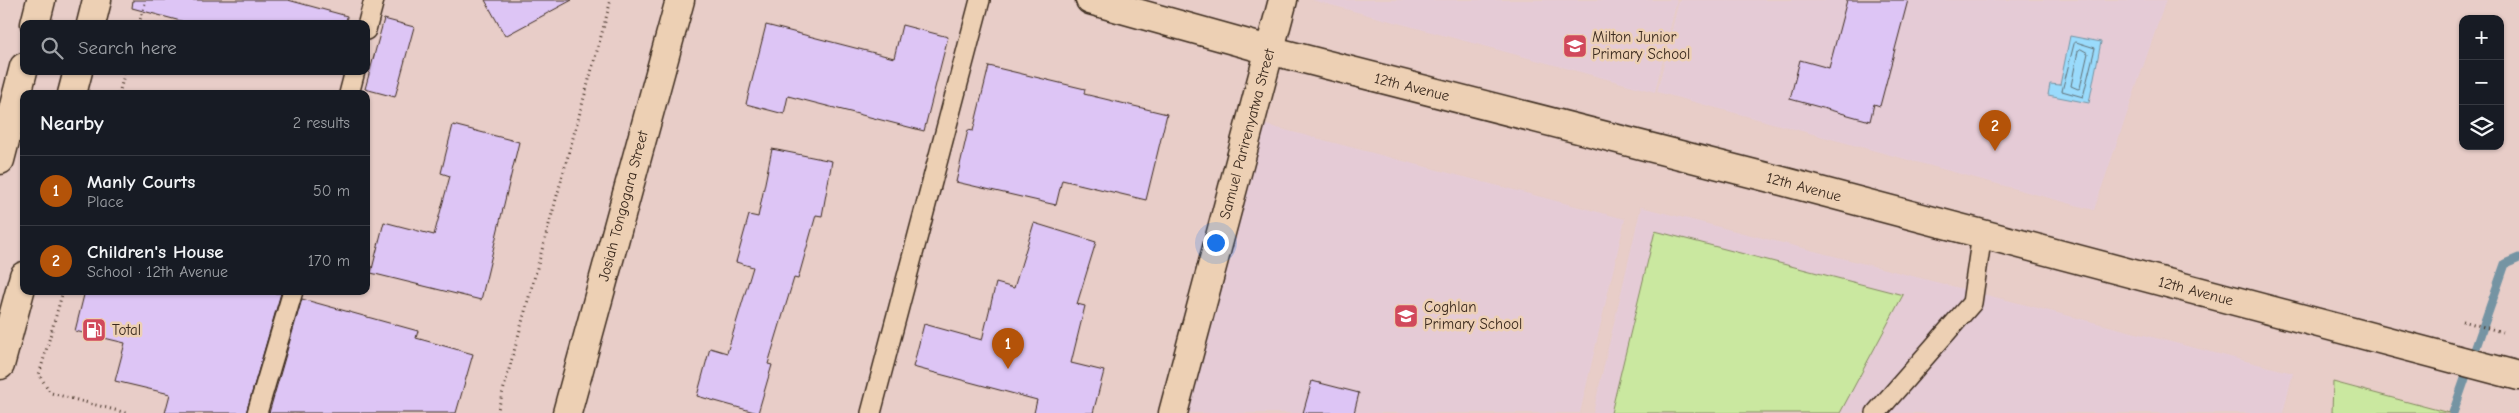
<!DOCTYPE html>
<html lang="en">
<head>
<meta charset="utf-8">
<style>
  :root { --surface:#171b24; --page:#20242c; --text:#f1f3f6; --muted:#9ea1a6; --line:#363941; --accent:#b45309 }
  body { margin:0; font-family:"Comic Neue",sans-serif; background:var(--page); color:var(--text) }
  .controls { position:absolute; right:15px; top:15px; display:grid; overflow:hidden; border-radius:10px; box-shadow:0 1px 4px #0004 }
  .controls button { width:45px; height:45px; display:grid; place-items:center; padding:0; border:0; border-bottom:1px solid var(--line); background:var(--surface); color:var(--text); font:25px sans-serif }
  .you { position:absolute; left:1215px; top:242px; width:18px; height:18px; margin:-12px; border:4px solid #fff; border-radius:50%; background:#1a73e8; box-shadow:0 0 0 8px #1a73e833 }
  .badge { display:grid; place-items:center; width:32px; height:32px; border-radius:50%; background:var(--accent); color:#fff; font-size:16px; font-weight:700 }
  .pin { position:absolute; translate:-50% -41px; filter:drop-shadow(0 1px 2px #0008) }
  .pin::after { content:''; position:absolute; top:26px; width:18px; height:15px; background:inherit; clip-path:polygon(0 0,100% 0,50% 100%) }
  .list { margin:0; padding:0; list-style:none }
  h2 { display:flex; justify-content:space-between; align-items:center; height:65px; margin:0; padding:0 20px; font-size:21px }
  h2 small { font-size:16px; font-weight:400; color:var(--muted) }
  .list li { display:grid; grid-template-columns:32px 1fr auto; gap:15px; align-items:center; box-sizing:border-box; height:70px; padding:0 20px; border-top:1px solid var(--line) }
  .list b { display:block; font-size:19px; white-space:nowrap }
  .list p { margin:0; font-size:16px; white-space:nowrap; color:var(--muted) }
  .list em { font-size:16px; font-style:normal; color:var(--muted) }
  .icon { flex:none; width:28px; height:28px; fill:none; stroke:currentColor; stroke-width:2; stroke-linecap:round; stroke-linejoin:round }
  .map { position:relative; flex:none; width:2519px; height:413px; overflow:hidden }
  .search { position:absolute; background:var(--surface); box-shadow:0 1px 4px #0004; left:20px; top:20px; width:350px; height:55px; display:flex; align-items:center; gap:12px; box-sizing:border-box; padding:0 18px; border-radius:10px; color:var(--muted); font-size:19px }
  .panel { position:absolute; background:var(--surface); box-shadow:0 1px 4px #0004; left:20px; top:90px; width:350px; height:205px; border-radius:10px }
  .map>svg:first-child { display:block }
  .built { fill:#e5cbd6 }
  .green { fill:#cae8a0; stroke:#82895f }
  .water { fill:#9adbfc; stroke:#7494a3 }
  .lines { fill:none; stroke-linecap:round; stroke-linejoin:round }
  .shore { stroke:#617177; stroke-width:1 }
  .stream { stroke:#7494a3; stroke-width:9 }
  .building { fill:#ddc5f5; stroke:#3b2a1e }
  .lane-casing { stroke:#3b2a1e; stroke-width:22 }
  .street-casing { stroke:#3b2a1e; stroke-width:31 }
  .secondary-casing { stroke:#3b2a1e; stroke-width:31 }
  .path { stroke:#3b2a1e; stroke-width:3; stroke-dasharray:1 4; stroke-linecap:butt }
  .lane { stroke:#edd0b4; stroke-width:19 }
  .street { stroke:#edd0b4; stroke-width:28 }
  .secondary { stroke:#edd0b4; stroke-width:28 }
  .labels { text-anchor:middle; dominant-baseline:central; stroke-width:5; stroke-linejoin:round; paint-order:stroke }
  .poi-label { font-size:15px; fill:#3b2a1e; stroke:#edd0b4; text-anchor:start }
  .street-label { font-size:15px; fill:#3b2a1e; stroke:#edd0b4 }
</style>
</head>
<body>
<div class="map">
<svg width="2519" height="413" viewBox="0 0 2519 413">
  <rect width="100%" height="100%" fill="#e8cdc8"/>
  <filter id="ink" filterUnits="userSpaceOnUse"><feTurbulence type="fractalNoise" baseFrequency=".02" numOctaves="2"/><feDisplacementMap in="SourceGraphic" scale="10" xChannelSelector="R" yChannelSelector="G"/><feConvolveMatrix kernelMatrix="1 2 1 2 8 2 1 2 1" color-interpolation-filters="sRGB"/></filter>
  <g filter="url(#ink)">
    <g class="built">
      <path d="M1312 0H1677L1655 92Z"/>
      <path d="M1679 0H2166L2094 210 1657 92Z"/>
      <path d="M1258 123 1625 219 1580 413H1184Z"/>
      <path d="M1641 207 2293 373 2283 413H1593Z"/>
    </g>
    <g class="green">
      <path d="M1655 231 1903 295 1840 413H1611Z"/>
      <path d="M2333 382 2449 413H2332Z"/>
    </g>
    <path class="water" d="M2070 36 2101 42 2089 103 2048 95 2050 84 2060 85Z"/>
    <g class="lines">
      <g class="shore">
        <path d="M2076 42 2095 48 2083 97 2062 91 2074 44Z"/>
        <path d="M2081 49 2088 53 2080 88 2078 89 2071 86 2078 51Z"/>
      </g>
      <path class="stream" d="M2453 413 2505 264 2519 258"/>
    </g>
    <g class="building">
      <path d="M133 0H288L347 16 346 24H192L132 8Z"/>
      <path d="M485 0H572L505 36Z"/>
      <path d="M1847 0H1908L1880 106 1874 104 1870 121 1790 99 1800 60 1829 68Z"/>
      <path d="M384 19 414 27 395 97 365 89Z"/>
      <path d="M766 25 894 58 902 25 948 37 924 131 788 96 784 114 746 104Z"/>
      <path d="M989 66 1085 89 1084 94 1167 114 1146 200 1062 180 1056 205 956 182 968 130 973 131Z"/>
      <path d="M453 125 519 142 481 300 371 273 384 222 434 235 450 176 441 173Z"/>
      <path d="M772 149 832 161 822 216 816 215 798 279 794 278 768 364 772 365 758 413 697 396 710 348 727 353 753 267 736 262 749 215 758 217Z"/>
      <path d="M1034 223 1096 242 1077 304 1085 306 1071 363 1104 371 1093 413H1034L1037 400 913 367 924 324 982 340 996 283 1014 288Z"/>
      <path d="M85 291 281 293 246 413H165L170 394 115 381 125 343 75 331Z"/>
      <path d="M302 299 418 331 416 338 473 354 456 413H269Z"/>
      <path d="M1312 381 1359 393 1354 413H1303Z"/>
    </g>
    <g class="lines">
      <defs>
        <g id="lane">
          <path d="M366 30 374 0"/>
          <path d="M349 94 355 71"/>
          <path d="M257 413 293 291"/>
          <path d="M871 413 980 0"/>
          <path d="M1876 413 1972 303 1982 234"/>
        </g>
        <path id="street" d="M567 413 680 0"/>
        <g id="secondary">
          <path d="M1090 0 1269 50 1782 181 2519 376"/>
          <path d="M35 24 41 0"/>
          <path d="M91 24 97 0"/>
          <path d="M72 94 78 71"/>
          <path d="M0 160 24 67"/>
          <path d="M0 365 24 276"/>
          <path d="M1173 413 1283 0"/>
        </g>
      </defs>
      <use href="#lane" class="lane-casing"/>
      <use href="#street" class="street-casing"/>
      <use href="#secondary" class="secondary-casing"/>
      <g class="path">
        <path d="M139 24 146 0"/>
        <path d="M119 94 125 71"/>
        <path d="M63 291 39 375 51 393 126 413"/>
        <path d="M2463 321 2502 332"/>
        <path d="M497 413 611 0"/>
      </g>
      <use href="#lane" class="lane"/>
      <use href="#street" class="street"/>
      <use href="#secondary" class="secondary"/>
    </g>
  </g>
  <defs>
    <symbol id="school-square" viewBox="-11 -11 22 22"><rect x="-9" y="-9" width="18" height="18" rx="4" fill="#d1495b" stroke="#edd0b4"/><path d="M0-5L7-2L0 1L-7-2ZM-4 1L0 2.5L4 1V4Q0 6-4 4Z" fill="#fff"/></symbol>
    <symbol id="fuel-square" viewBox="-11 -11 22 22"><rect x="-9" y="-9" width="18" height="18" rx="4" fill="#d1495b" stroke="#edd0b4"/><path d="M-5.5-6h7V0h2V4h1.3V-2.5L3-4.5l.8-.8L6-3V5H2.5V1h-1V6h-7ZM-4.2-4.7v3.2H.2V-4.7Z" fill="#fff"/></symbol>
  </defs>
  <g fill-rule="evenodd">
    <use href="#school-square" x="1561" y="32" width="28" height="28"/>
    <use href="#school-square" x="1392" y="302" width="28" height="28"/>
    <use href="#fuel-square" x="80" y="316" width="28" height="28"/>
  </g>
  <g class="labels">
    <g class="poi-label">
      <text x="1592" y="37">Milton Junior<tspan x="1592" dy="17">Primary School</tspan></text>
      <text x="1424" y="307">Coghlan<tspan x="1424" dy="17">Primary School</tspan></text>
      <text x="112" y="330">Total</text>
    </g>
    <g class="street-label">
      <text transform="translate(1412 87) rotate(14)">12th Avenue</text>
      <text transform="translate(1247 134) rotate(-75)">Samuel Parirenyatwa Street</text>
      <text transform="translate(1804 187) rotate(15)">12th Avenue</text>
      <text transform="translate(623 206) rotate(-75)">Josiah Tongogara Street</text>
      <text transform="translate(2196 291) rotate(15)">12th Avenue</text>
    </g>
  </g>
</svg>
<div class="controls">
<button>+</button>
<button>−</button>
<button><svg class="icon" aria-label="layers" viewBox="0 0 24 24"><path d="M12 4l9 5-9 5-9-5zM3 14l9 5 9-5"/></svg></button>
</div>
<div class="you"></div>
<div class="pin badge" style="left:1008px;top:369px">1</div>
<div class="pin badge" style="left:1995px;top:151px">2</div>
<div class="search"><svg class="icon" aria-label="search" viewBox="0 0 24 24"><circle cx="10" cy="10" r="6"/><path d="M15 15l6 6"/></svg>Search here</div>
<section class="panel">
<h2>Nearby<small>2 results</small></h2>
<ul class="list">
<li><span class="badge">1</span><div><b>Manly Courts</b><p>Place</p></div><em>50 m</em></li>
<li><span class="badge">2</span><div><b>Children's House</b><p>School · 12th Avenue</p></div><em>170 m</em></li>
</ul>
</section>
</div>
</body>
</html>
